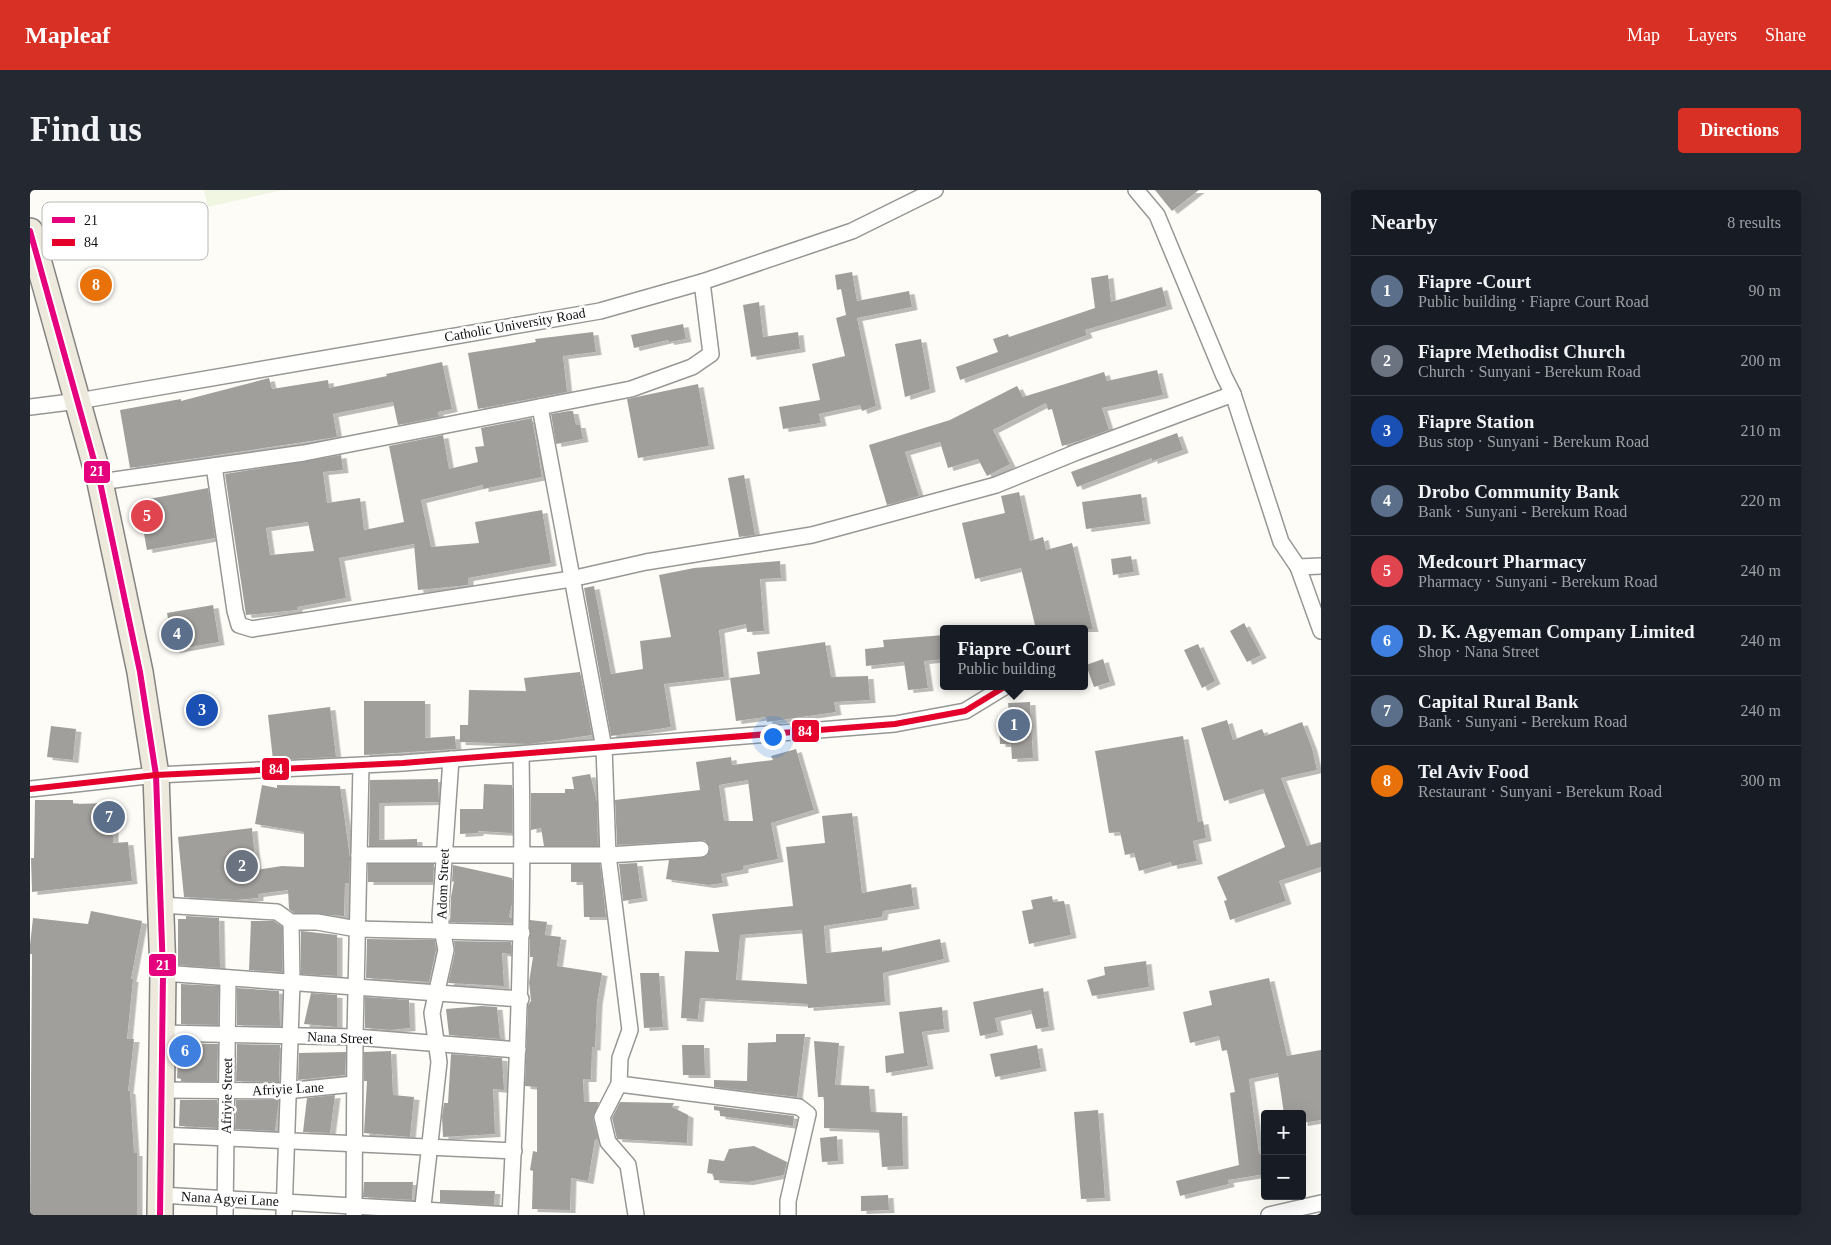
<!DOCTYPE html>
<html lang="en">
<head>
<meta charset="utf-8">
<style>
  :root { --surface:#171b24; --page:#242831; --text:#f1f3f6; --muted:#9ea1a6; --line:#363941; --accent:#d93025 }
  body { margin:0; font-family:"Times New Roman",serif; background:var(--page); color:var(--text) }
  .controls { position:absolute; right:15px; bottom:15px; display:grid; overflow:hidden; border-radius:5px; box-shadow:0 5px 20px #0002 }
  .controls button { width:45px; height:45px; display:grid; place-items:center; padding:0; border:0; border-bottom:1px solid var(--line); background:var(--surface); color:var(--text); font:25px sans-serif }
  .you { position:absolute; left:742px; top:546px; width:18px; height:18px; margin:-12px; border:4px solid #fff; border-radius:50%; background:#1a73e8; box-shadow:0 0 0 8px #1a73e833 }
  .badge { display:grid; place-items:center; width:32px; height:32px; border-radius:50%; background:var(--accent); color:#fff; font-size:16px; font-weight:700 }
  .pin { position:absolute; translate:-50% -50%; border:2px solid #fff; box-shadow:0 1px 5px #0006 }
  .popup { position:absolute; left:910px; top:435px; width:148px; height:65px; box-sizing:border-box; display:grid; place-content:center; border-radius:5px; background:var(--surface); filter:drop-shadow(0 1px 4px #0005); font-size:16px; white-space:nowrap; color:var(--muted) }
  .popup b { font-size:19px; color:var(--text) }
  .popup::after { content:''; position:absolute; left:50%; top:100%; margin-left:-10px; border:10px solid transparent; border-top-color:var(--surface) }
  .list { margin:0; padding:0; list-style:none }
  h2 { display:flex; justify-content:space-between; align-items:center; height:65px; margin:0; padding:0 20px; font-size:21px }
  h2 small { font-size:16px; font-weight:400; color:var(--muted) }
  .list li { display:grid; grid-template-columns:32px 1fr auto; gap:15px; align-items:center; box-sizing:border-box; height:70px; padding:0 20px; border-top:1px solid var(--line) }
  .list b { display:block; font-size:19px; white-space:nowrap }
  .list p { margin:0; font-size:16px; white-space:nowrap; color:var(--muted) }
  .list em { font-size:16px; font-style:normal; color:var(--muted) }
  .map { position:relative; flex:none; width:1291px; height:1025px; overflow:hidden; border-radius:5px }
  header { display:flex; align-items:center; gap:30px; box-sizing:border-box; height:70px; padding:0 25px; background:var(--accent); color:#fff }
  header strong { font-size:24px }
  nav { display:flex; gap:28px; margin-inline-start:auto; font-size:18px }
  .intro { display:flex; align-items:center; justify-content:space-between; box-sizing:border-box; height:120px; padding:0 30px }
  h1 { margin:0; font-size:35px }
  .button { padding:12px 22px; border-radius:5px; background:var(--accent); color:#fff; font-size:18px; font-weight:700 }
  main { display:flex; gap:30px; padding:0 30px }
  aside { flex:1; background:var(--surface); border-radius:5px; box-shadow:0 5px 20px #0002 }
  .map>svg:first-child { display:block }
  .pitch { fill:#f0f6e1 }
  .building { fill:#a19f9c; fill-rule:evenodd; filter:url(#shadow) }
  .lines { fill:none; stroke-linecap:round; stroke-linejoin:round }
  .minor-casing { stroke:#979795; stroke-width:18 }
  .primary-casing { stroke:#858482; stroke-width:28 }
  .minor { stroke:#fffffe; stroke-width:15 }
  .primary { stroke:#ede9dc; stroke-width:25 }
  .bus-1-casing { stroke:#fff; stroke-width:10 }
  .bus-2-casing { stroke:#fff; stroke-width:10 }
  .bus-1 { stroke:#e5007d; stroke-width:6 }
  .bus-2 { stroke:#e4002b; stroke-width:6 }
  .labels { text-anchor:middle; dominant-baseline:central; stroke-width:5; stroke-linejoin:round; paint-order:stroke }
  .street-label { font-size:14px; fill:#111; stroke:#fff }
  .key { fill:#fff; stroke:#b8b8b8; stroke-width:1 }
  .key-label { font-size:14px; fill:#111 }
  .line-badge { stroke:#fff; stroke-width:2 }
  .badge-label { font-size:14px; text-anchor:middle; font-weight:bold; fill:#fff }
</style>
</head>
<body>
<header>
<strong>Mapleaf</strong>
<nav><a>Map</a><a>Layers</a><a>Share</a></nav>
</header>
<div class="intro"><h1>Find us</h1><a class="button">Directions</a></div>
<main>
<div class="map">
<svg width="1291" height="1025" viewBox="0 0 1291 1025">
  <defs>
    <filter id="shadow"><feDropShadow dx="5.5" dy="3" stdDeviation="0" flood-color="#0004"/></filter>
  </defs>
  <rect width="100%" height="100%" fill="#fdfcf7"/>
  <path class="pitch" d="M174 0H253L178 17Z"/>
  <g class="building">
    <path d="M1125 0H1169L1142 21Z"/>
    <path d="M822 82 827 111 879 101 882 117 827 128 846 216 832 221 830 215 789 224 791 233 753 239 749 217 790 210 782 174 815 166 806 128 816 125 811 99 807 100 805 85Z"/>
    <path d="M1078 85 1081 112 1132 97 1137 116 1055 140 1057 145 930 190 926 177 968 162 963 149 978 144 979 147 1065 118 1061 88Z"/>
    <path d="M729 112 733 147 768 142 770 159 721 167 713 115Z"/>
    <path d="M653 134 656 149 639 152 638 150 604 158 601 145Z"/>
    <path d="M563 142 566 162 533 166 537 202 448 219 438 163 506 152 505 149Z"/>
    <path d="M891 149 900 199 875 207 865 154Z"/>
    <path d="M412 172 422 219 408 222 409 227 368 235 363 212 303 224 307 247 100 278 90 220 151 209V211L239 188 242 199 298 190 299 198 357 186 356 184Z"/>
    <path d="M1127 180 1133 205 1072 218 1079 240 1049 251 1032 256 1022 219 1018 220 1016 213 963 240 980 274 957 286 948 269 918 278 910 252 875 262 889 306 857 315 839 255 920 230 987 196 993 207 1074 182 1077 191Z"/>
    <path d="M668 194 679 256 608 268 597 209Z"/>
    <path d="M539 221H543L546 235H550L553 249 526 254 521 224Z"/>
    <path d="M502 228 512 287 453 299V295L391 310 401 357 449 353 445 332 512 320 521 373 438 388V395L388 400 384 354 309 368 316 408 267 417V420L216 425 195 284 311 265 313 280 293 282 297 313 330 308 334 340 374 332 359 256 413 245 419 279 448 272 445 257 454 256 451 238ZM278 332 284 361 240 365 236 338Z"/>
    <path d="M1147 243 1153 260 1122 271V268L1047 297 1041 282Z"/>
    <path d="M714 285 725 345 709 347 698 288Z"/>
    <path d="M178 298 185 348 117 360 108 311Z"/>
    <path d="M989 302 1000 351 1013 347 1016 360 1042 353 1063 439H1006L991 378 945 389 932 333 975 323 971 306Z"/>
    <path d="M1111 304 1115 331 1056 339 1052 312Z"/>
    <path d="M1101 366 1104 382 1083 385 1081 369Z"/>
    <path d="M750 371 751 388 730 389 734 441 717 442 716 434 689 440 694 487 634 494 641 537 581 546 554 398 564 396 581 484 613 479 610 451 641 447 629 385 664 378Z"/>
    <path d="M183 415 189 452 144 460 137 423Z"/>
    <path d="M1214 433 1231 465 1217 472 1200 441Z"/>
    <path d="M914 445V469L894 471 898 498 878 500 874 472 836 476 835 459 854 457 853 450Z"/>
    <path d="M795 452 801 487 838 486 840 510 804 512 806 522 737 532 736 527 706 531 700 488 730 484 727 462Z"/>
    <path d="M1168 454 1185 491 1172 498 1154 460Z"/>
    <path d="M1073 469 1080 492 1064 497 1056 475Z"/>
    <path d="M550 482 562 545 500 554 430 552V535H438L439 500 496 501 494 488Z"/>
    <path d="M334 511H395V548L425 546 426 559 334 565Z"/>
    <path d="M1000 512 1003 568 982 569 981 554H970L969 532H980L978 513Z"/>
    <path d="M300 517 306 567 243 570 238 525Z"/>
    <path d="M1197 530 1203 550 1232 539 1235 546 1272 532 1282 558 1287 580 1251 588 1277 656 1291 652V677L1249 691 1256 711 1200 730 1194 711 1197 710 1187 687 1255 657 1233 599 1194 611 1171 538Z"/>
    <path d="M21 536 46 539 43 570 17 567Z"/>
    <path d="M1153 546 1168 632 1173 631 1176 648 1163 651 1167 671 1142 676 1141 672 1109 681 1104 663 1095 665 1090 642 1079 643 1065 561Z"/>
    <path d="M766 559 784 620 741 633 748 669 713 676V680L691 684 693 693 679 695 636 689 639 670 677 666 680 658 675 650 587 655 585 610 670 600 666 572 701 567 702 575 743 570 741 566ZM718 590 723 631H694L689 595Z"/>
    <path d="M560 584 567 612 568 656H514L511 638 501 640V603H535V599H544L542 587Z"/>
    <path d="M408 589 409 612 349 613V650L387 649V656H339L340 590Z"/>
    <path d="M454 594 482 595V643L448 641V643L430 644V619H453Z"/>
    <path d="M232 595 247 598V595L310 596 320 668 319 693H315L314 726 264 723 259 719 258 700 228 704V708L205 710 154 707 148 647 222 638 226 680 252 676 274 677V642L225 634Z"/>
    <path d="M5 610H43V614L83 613V653L98 652 102 691 2 702 1 668H4Z"/>
    <path d="M822 623 832 703 881 694 884 716 853 721 852 727 794 736 796 763 852 757V762L910 749 914 769 853 783 855 812 778 818V814L670 808 668 829 651 828 655 761 689 762 682 724 763 716 756 657 795 653 792 626ZM772 740 777 794 706 790 710 745Z"/>
    <path d="M607 673 612 708 593 711 589 674Z"/>
    <path d="M338 674H404L403 692H338Z"/>
    <path d="M541 674H570L576 727H554L553 692H541Z"/>
    <path d="M423 675 482 688V714L479 727 482 728V733L420 732 421 707 424 691 422 692Z"/>
    <path d="M1022 706 1023 712 1034 711 1041 745 999 754 992 721 1003 719 1001 710Z"/>
    <path d="M61 721 112 731 101 789H103L97 849H104L98 901H100L104 963H107V1025H0L2 764H0V755L3 728 58 734Z"/>
    <path d="M156 726 189 728 190 778 148 775V729H156Z"/>
    <path d="M500 730 517 732 515 745 531 747 527 776 572 783 567 812 565 858 562 857 561 889H553L554 912H569L563 929 568 949H565L558 991 541 988 540 1020 502 1019 503 981 500 980 503 961 507 962V897L495 896 498 815 501 811 499 792 503 767H500Z"/>
    <path d="M221 731H244L252 737V782L219 780Z"/>
    <path d="M271 741 307 745V786L271 784Z"/>
    <path d="M337 749 405 750 406 760 399 792 336 788Z"/>
    <path d="M424 751 481 752V764L472 763 474 796 418 793 425 762Z"/>
    <path d="M1116 771 1119 797 1062 806 1057 790 1075 785 1074 777Z"/>
    <path d="M610 783H629L633 837 614 838Z"/>
    <path d="M1239 788 1257 866 1291 860V930L1272 933V924H1254L1248 883 1219 889 1229 964H1235V984L1198 990 1199 994 1150 1006 1146 991 1209 975 1200 903 1205 902 1197 860 1192 861 1189 846 1160 853 1153 822 1182 815 1179 801Z"/>
    <path d="M151 794 189 796 188 835 151 834Z"/>
    <path d="M207 798 249 801 250 836 207 835Z"/>
    <path d="M1013 798 1019 837 1006 839 1001 820 965 828 968 842 950 846 943 812Z"/>
    <path d="M281 803 307 805V837L274 834Z"/>
    <path d="M335 807 379 810 380 838 360 840 335 838Z"/>
    <path d="M452 816 467 817 470 849 419 845 416 819Z"/>
    <path d="M912 817 914 839 892 842 898 876 856 883 855 866 874 863 869 822Z"/>
    <path d="M746 844H775L767 907 684 897V890L717 891 718 853 746 852Z"/>
    <path d="M784 851 809 853 805 895 839 896 841 922 872 923 873 976 852 977 849 940 794 938V907H788Z"/>
    <path d="M149 853 188 854 187 891H151V889L147 888Z"/>
    <path d="M207 854 250 855 249 892 206 891Z"/>
    <path d="M652 855H674L675 885H653Z"/>
    <path d="M1007 855 1011 878 965 887 960 864Z"/>
    <path d="M361 861 363 905 384 907 380 947 334 943 337 891H334V862Z"/>
    <path d="M316 862 315 885 268 890 269 863Z"/>
    <path d="M421 864 472 868 474 900 463 899 465 944 413 947 412 927 414 913H418Z"/>
    <path d="M305 905 300 943 273 942 277 908Z"/>
    <path d="M150 910H187V938L149 936Z"/>
    <path d="M206 910H249L245 941 205 939Z"/>
    <path d="M590 912 644 913 642 917 658 925 657 953 587 949 582 928Z"/>
    <path d="M684 916 764 926 763 936 690 926V921L684 920Z"/>
    <path d="M1068 920 1075 1008 1051 1009 1044 922Z"/>
    <path d="M807 946 808 971 792 972 790 948Z"/>
    <path d="M724 956 757 972 754 985 718 992 684 990 683 984 677 983 679 969 694 971 699 959Z"/>
    <path d="M334 992H383L382 1010 333 1007Z"/>
    <path d="M410 1000 465 1001 464 1015 410 1012Z"/>
    <path d="M858 1005 859 1020 831 1021V1006Z"/>
  </g>
  <g class="lines">
    <defs>
      <g id="minor">
        <path d="M1106 0 1127 25 1194 186 1203 204 1251 352 1268 377 1291 441"/>
        <path d="M0 217 48 211 570 121 672 92 822 41 905 0"/>
        <path d="M510 217 574 558 578 665 600 840 590 868 589 894 572 927 578 952 598 975 606 1025"/>
        <path d="M184 276 205 421 209 435 222 439 541 389 616 372 782 345 966 295 1047 262 1203 204"/>
        <path d="M70 292 274 263 601 199 662 177 681 164 672 92"/>
        <path d="M1268 377 1291 376"/>
        <path d="M0 599 126 585 373 573 865 534 935 521 976 496"/>
        <path d="M329 665H578L671 659"/>
        <path d="M130 715 247 722 261 732H287L327 739 492 743"/>
        <path d="M133 783 491 809"/>
        <path d="M132 843 325 847 488 860"/>
        <path d="M589 894 769 917 778 924 758 1011V1025"/>
        <path d="M131 900 256 901 324 894"/>
        <path d="M130 945 484 961"/>
        <path d="M130 1005 480 1025"/>
        <path d="M195 1025 198 788"/>
        <path d="M254 1025 262 792 261 732"/>
        <path d="M324 1025 325 847 331 576"/>
        <path d="M392 1025 409 872 402 823 416 760 410 728 421 569"/>
        <path d="M480 1025C488 871 494 718 491 565"/>
        <path d="M1239 1025 1291 1013"/>
      </g>
      <path id="primary" d="M0 41 70 292 110 482 126 585 133 783 130 1025"/>
    </defs>
    <use href="#minor" class="minor-casing"/>
    <use href="#primary" class="primary-casing"/>
    <use href="#minor" class="minor"/>
    <use href="#primary" class="primary"/>
    <defs>
      <path id="bus-1" d="M0 41 70 292 110 482 126 585 133 783 130 1025"/>
      <path id="bus-2" d="M0 599 126 585 373 573 865 534 935 521 976 496"/>
    </defs>
    <use href="#bus-1" class="bus-1-casing"/>
    <use href="#bus-2" class="bus-2-casing"/>
    <use href="#bus-1" class="bus-1"/>
    <use href="#bus-2" class="bus-2"/>
  </g>
  <g class="labels">
    <g class="street-label">
      <text transform="translate(485 135) rotate(-10)">Catholic University Road</text>
      <text transform="translate(413 694) rotate(-88)">Adom Street</text>
      <text transform="translate(310 848) rotate(2)">Nana Street</text>
      <text transform="translate(258 899) rotate(-3)">Afriyie Lane</text>
      <text transform="translate(197 906) rotate(-89)">Afriyie Street</text>
      <text transform="translate(200 1009) rotate(3)">Nana Agyei Lane</text>
    </g>
  </g>
  <rect x="12" y="12" width="166" height="58" rx="8" class="key"/>
  <rect x="22" y="27" width="23" height="6" fill="#e5007d"/>
  <rect x="22" y="49" width="23" height="7" fill="#e4002b"/>
  <g class="key-label">
    <text x="54" y="35">21</text>
    <text x="54" y="57">84</text>
  </g>
  <g class="line-badge">
    <rect x="53" y="270" width="28" height="24" rx="5" fill="#e5007d"/>
    <rect x="761" y="529" width="29" height="24" rx="5" fill="#e4002b"/>
    <rect x="231" y="567" width="29" height="24" rx="5" fill="#e4002b"/>
    <rect x="118" y="763" width="29" height="24" rx="5" fill="#e5007d"/>
  </g>
  <g class="badge-label">
    <text x="67" y="286">21</text>
    <text x="775" y="546">84</text>
    <text x="246" y="584">84</text>
    <text x="133" y="780">21</text>
  </g>
</svg>
<div class="controls">
<button>+</button>
<button>−</button>
</div>
<div class="you"></div>
<div class="pin badge" style="left:984px;top:535px;background:#5c6f8a">1</div>
<div class="popup"><b>Fiapre -Court</b>Public building</div>
<div class="pin badge" style="left:212px;top:676px;background:#6b7280">2</div>
<div class="pin badge" style="left:172px;top:520px;background:#1a4fb4">3</div>
<div class="pin badge" style="left:147px;top:444px;background:#5c6f8a">4</div>
<div class="pin badge" style="left:117px;top:326px;background:#e0444e">5</div>
<div class="pin badge" style="left:155px;top:861px;background:#3f7fe0">6</div>
<div class="pin badge" style="left:79px;top:627px;background:#5c6f8a">7</div>
<div class="pin badge" style="left:66px;top:95px;background:#e8710a">8</div>
</div>
<aside>
<h2>Nearby<small>8 results</small></h2>
<ul class="list">
<li><span class="badge" style="background:#5c6f8a">1</span><div><b>Fiapre -Court</b><p>Public building · Fiapre Court Road</p></div><em>90 m</em></li>
<li><span class="badge" style="background:#6b7280">2</span><div><b>Fiapre Methodist Church</b><p>Church · Sunyani - Berekum Road</p></div><em>200 m</em></li>
<li><span class="badge" style="background:#1a4fb4">3</span><div><b>Fiapre Station</b><p>Bus stop · Sunyani - Berekum Road</p></div><em>210 m</em></li>
<li><span class="badge" style="background:#5c6f8a">4</span><div><b>Drobo Community Bank</b><p>Bank · Sunyani - Berekum Road</p></div><em>220 m</em></li>
<li><span class="badge" style="background:#e0444e">5</span><div><b>Medcourt Pharmacy</b><p>Pharmacy · Sunyani - Berekum Road</p></div><em>240 m</em></li>
<li><span class="badge" style="background:#3f7fe0">6</span><div><b>D. K. Agyeman Company Limited</b><p>Shop · Nana Street</p></div><em>240 m</em></li>
<li><span class="badge" style="background:#5c6f8a">7</span><div><b>Capital Rural Bank</b><p>Bank · Sunyani - Berekum Road</p></div><em>240 m</em></li>
<li><span class="badge" style="background:#e8710a">8</span><div><b>Tel Aviv Food</b><p>Restaurant · Sunyani - Berekum Road</p></div><em>300 m</em></li>
</ul>
</aside>
</main>
</body>
</html>
